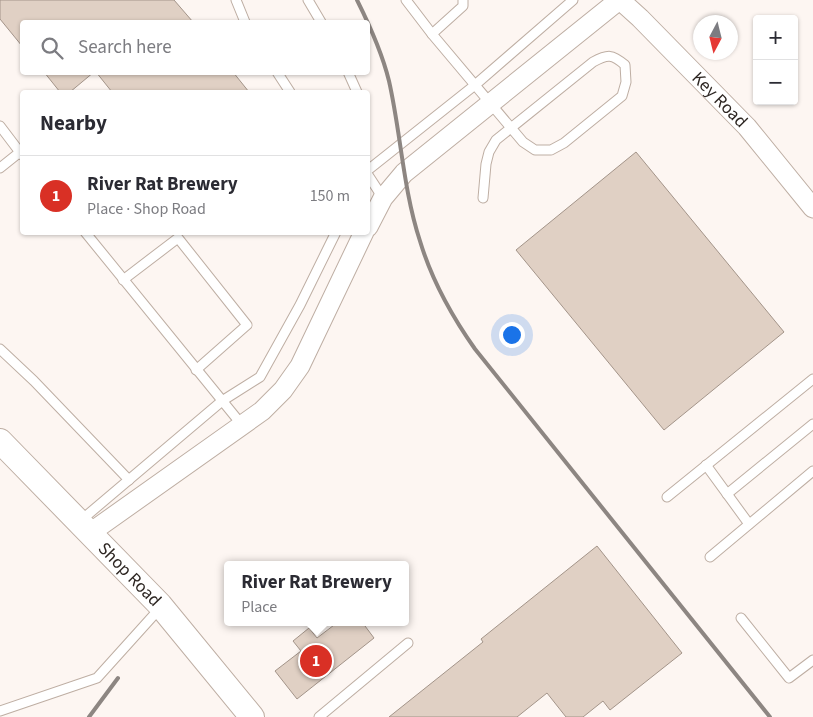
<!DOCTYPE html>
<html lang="en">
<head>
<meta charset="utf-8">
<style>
  :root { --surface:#fff; --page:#f7f7f7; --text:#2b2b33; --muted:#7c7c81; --line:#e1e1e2; --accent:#d93025 }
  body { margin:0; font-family:"Source Sans 3",sans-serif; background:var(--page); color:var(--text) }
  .controls { position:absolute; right:15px; top:15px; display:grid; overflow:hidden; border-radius:5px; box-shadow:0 1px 4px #0004 }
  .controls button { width:45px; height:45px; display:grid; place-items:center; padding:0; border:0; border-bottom:1px solid var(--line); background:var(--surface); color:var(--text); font:25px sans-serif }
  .compass { position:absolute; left:693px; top:15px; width:45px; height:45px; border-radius:50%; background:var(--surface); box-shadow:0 1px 4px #0004; rotate:187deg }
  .you { position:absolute; left:511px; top:334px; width:18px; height:18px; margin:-12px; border:4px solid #fff; border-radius:50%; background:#1a73e8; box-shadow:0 0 0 8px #1a73e833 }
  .badge { display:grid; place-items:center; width:32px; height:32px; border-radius:50%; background:var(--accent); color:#fff; font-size:16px; font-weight:700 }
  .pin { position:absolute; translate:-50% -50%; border:2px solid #fff; box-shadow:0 1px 5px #0006 }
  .popup { position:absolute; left:224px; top:561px; width:185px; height:65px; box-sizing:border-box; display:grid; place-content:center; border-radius:5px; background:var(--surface); filter:drop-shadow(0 1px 4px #0005); font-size:16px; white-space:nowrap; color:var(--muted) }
  .popup b { font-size:19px; color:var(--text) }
  .popup::after { content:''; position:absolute; left:50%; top:100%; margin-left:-10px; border:10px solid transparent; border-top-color:var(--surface) }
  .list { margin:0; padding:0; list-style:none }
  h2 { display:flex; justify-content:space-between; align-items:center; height:65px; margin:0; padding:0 20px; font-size:21px }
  h2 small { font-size:16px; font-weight:400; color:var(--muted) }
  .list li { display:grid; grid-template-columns:32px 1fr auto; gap:15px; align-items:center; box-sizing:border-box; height:80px; padding:0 20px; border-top:1px solid var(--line) }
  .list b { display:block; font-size:19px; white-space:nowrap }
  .list p { margin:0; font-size:16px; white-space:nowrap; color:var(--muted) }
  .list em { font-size:16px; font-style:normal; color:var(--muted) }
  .icon { flex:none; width:28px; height:28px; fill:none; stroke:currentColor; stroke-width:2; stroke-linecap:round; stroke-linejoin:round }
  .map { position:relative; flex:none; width:813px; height:717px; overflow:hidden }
  .search { position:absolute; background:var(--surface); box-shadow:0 1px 4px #0004; left:20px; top:20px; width:350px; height:55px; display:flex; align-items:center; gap:12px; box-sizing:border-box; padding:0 18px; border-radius:5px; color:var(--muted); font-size:19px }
  .panel { position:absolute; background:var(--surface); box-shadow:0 1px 4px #0004; left:20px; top:90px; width:350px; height:145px; border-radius:5px }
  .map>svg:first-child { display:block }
  .building { fill:#e0d0c4; stroke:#a39489 }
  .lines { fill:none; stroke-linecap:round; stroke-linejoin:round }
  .service-casing { stroke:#beaea3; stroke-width:11 }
  .minor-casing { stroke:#beaea3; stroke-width:21 }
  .tertiary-casing { stroke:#beaea3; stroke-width:26 }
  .service { stroke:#fff; stroke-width:9 }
  .minor { stroke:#fff; stroke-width:19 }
  .tertiary { stroke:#fff; stroke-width:24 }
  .rail { stroke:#8d8682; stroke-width:4 }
  .labels { text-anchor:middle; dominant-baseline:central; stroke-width:4; stroke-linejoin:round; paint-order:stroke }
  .street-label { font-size:18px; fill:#2d2622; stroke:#fff }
</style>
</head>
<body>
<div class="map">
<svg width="813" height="717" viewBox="0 0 813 717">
  <rect width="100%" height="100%" fill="#fdf6f2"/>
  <g class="building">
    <path d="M0 0H174L193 22H22V46L0 19Z"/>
    <path d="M44 72H94L70 92H60Z"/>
    <path d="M96 72H233L249 92H112Z"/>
    <path d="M636 152 784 332 664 430 516 250Z"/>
    <path d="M597 546 682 653 610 710 603 701 583 717H566L547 693 517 717H389L483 642 481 639Z"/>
    <path d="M338 622H362L374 638 297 699 275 671 301 651 293 641 309 628 317 638Z"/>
  </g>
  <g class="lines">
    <defs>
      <g id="service">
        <path d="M236 0 245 22"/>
        <path d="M308 0 321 22"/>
        <path d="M406 0 432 34 512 129 523 142 535 150H551L564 143 622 96 626 82 625 65C612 54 608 54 593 62L496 140 489 152 486 164 483 198"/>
        <path d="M432 34 463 6V0"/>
        <path d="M277 72 290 92"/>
        <path d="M348 72 357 92"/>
        <path d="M0 126 22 155"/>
        <path d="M0 168 20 152"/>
        <path d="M368 170 475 85 573 0"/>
        <path d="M368 175 383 198"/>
        <path d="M85 232 242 425"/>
        <path d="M123 280 178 238 247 325 196 370"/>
        <path d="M0 349 34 381 129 480"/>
        <path d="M706 465 749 524"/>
        <path d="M727 494 813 424"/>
        <path d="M667 497 813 379"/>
        <path d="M79 522 222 401 260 377 300 305 336 232"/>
        <path d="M710 557 813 471"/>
        <path d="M741 618 789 678 813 660"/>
        <path d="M0 711 97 678 161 607"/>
        <path d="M319 717 408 643"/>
      </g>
      <g id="minor">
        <path id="s1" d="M620 0 640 18 747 127 813 208"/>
        <path d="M368 227 383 198 404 173 619 0"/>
        <path d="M90 533 262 411 283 390 300 366 364 232"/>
      </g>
      <g id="tertiary">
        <path id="s2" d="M0 441 160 605 252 717"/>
      </g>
    </defs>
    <use href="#service" class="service-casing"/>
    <use href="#minor" class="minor-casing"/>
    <use href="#tertiary" class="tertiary-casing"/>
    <use href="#service" class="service"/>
    <use href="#minor" class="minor"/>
    <use href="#tertiary" class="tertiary"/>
    <g class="rail">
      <path d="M357 0C370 26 382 52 389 81 401 134 403 189 420 241 432 281 451 315 475 349L770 717"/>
      <path d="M89 717 118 678"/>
    </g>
  </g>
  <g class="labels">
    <g class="street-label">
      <text stroke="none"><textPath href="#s1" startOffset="141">Key Road</textPath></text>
      <text stroke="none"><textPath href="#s2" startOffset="186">Shop Road</textPath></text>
    </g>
  </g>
</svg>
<div class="controls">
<button>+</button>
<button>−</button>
</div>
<svg class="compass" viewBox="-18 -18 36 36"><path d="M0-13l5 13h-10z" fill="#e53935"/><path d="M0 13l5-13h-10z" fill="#7c7c81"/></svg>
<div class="you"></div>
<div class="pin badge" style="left:316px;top:661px">1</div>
<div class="popup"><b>River Rat Brewery</b>Place</div>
<div class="search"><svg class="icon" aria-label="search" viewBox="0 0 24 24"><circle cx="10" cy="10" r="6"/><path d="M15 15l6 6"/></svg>Search here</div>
<section class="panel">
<h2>Nearby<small></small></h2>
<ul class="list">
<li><span class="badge">1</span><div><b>River Rat Brewery</b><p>Place · Shop Road</p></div><em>150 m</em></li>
</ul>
</section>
</div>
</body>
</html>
